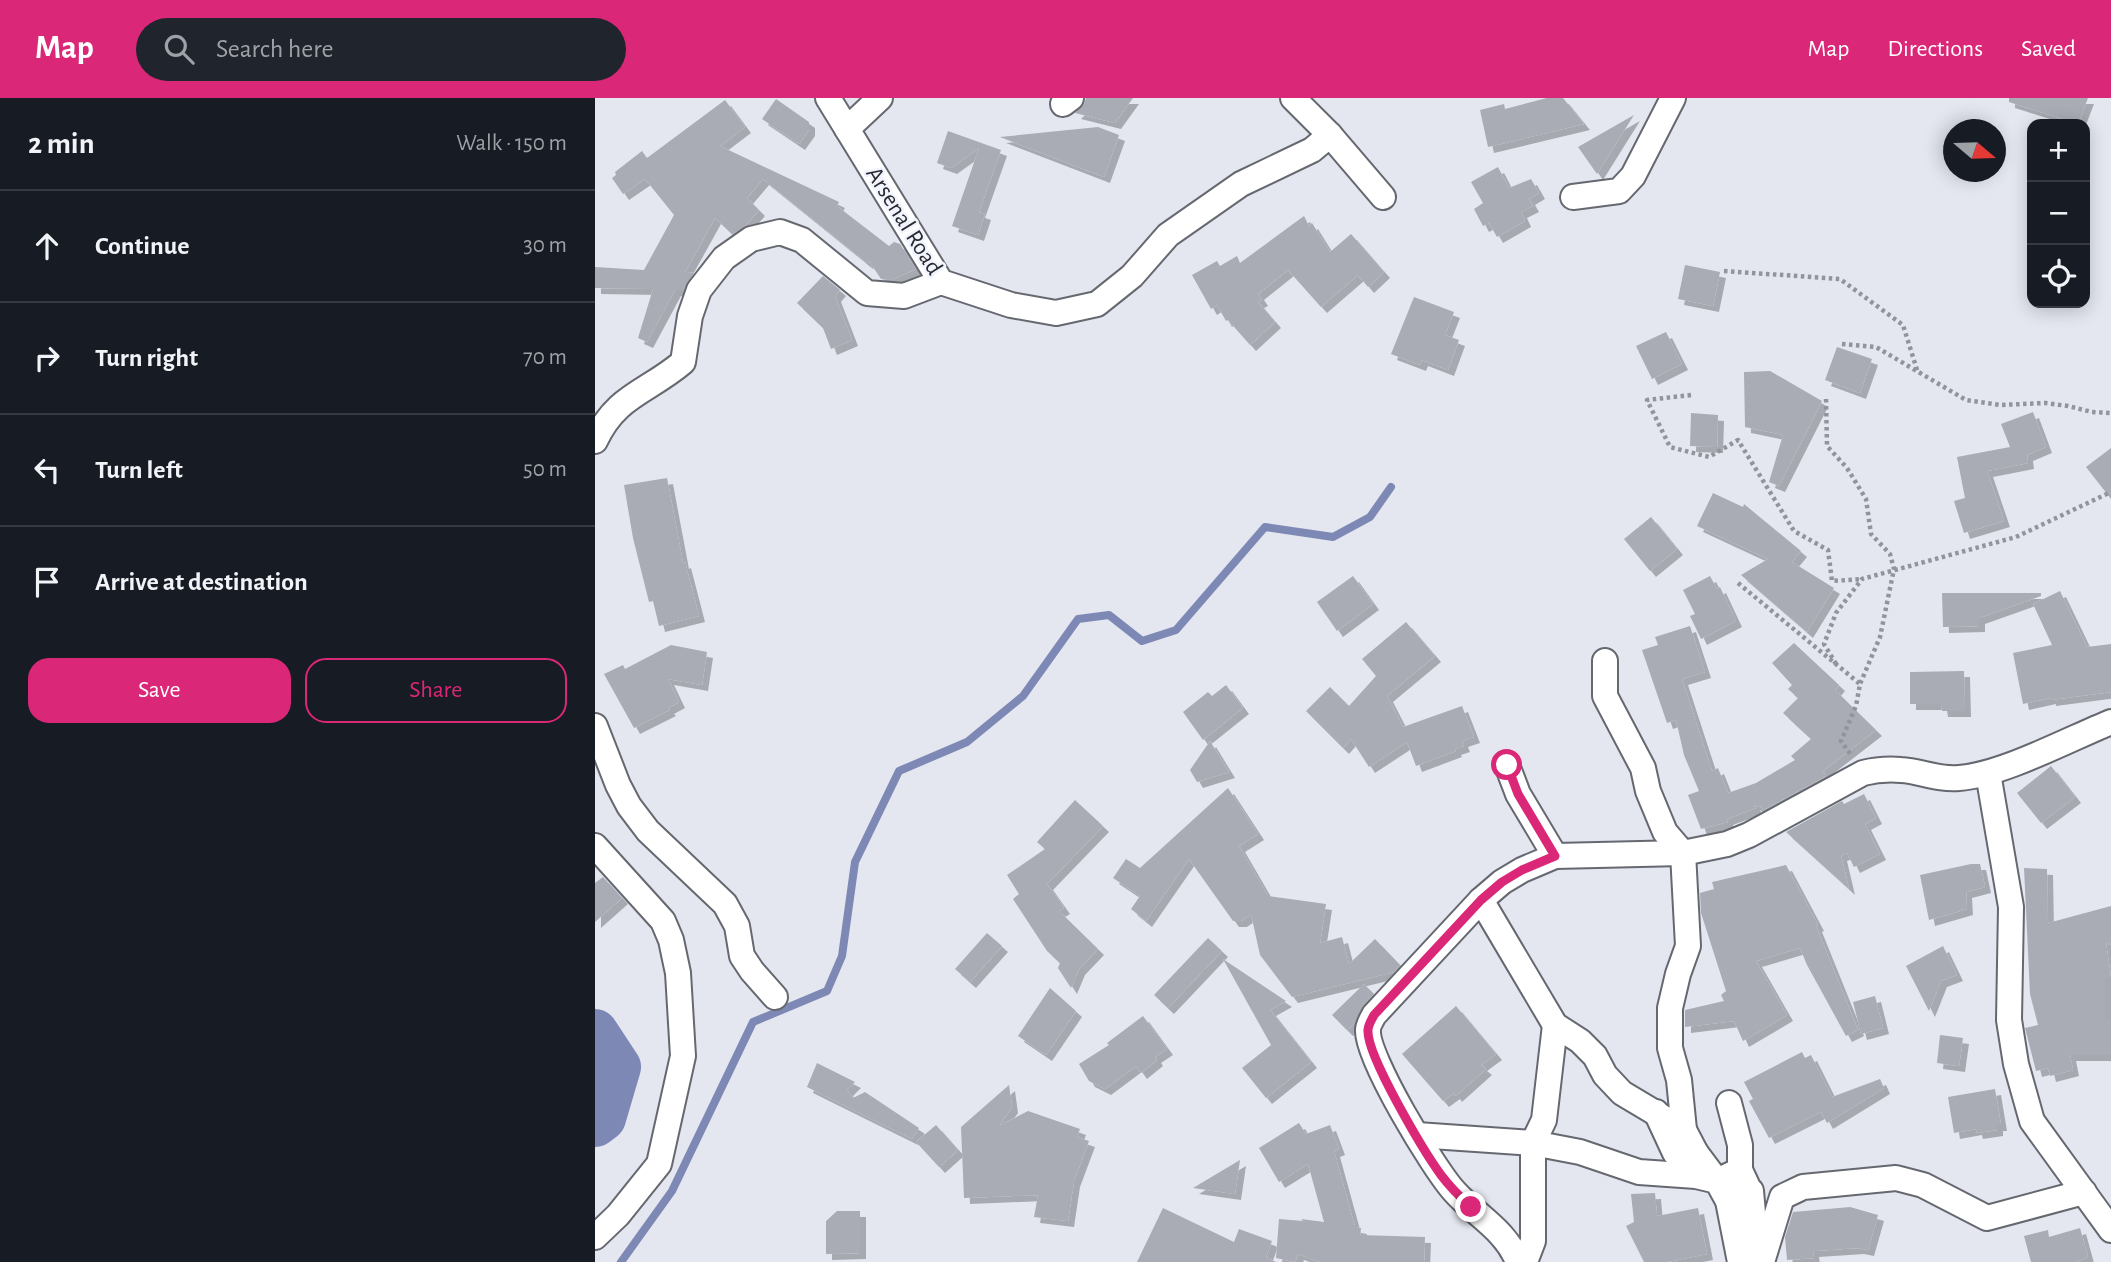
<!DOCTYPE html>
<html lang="en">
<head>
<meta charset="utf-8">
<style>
  :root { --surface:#171b24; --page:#20242c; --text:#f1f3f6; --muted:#9ea1a6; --line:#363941; --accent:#db2777 }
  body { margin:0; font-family:"Alegreya Sans",sans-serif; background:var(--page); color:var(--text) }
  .controls { position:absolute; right:21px; top:21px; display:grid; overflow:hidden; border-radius:14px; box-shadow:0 4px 18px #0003 }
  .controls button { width:63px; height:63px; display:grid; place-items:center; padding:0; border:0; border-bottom:2px solid var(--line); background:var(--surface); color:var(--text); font:35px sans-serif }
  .compass { position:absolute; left:1348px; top:21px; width:63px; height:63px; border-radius:50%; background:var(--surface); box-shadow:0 4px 18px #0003; rotate:109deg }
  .stop { position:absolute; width:21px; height:21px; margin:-16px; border:5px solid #db2777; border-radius:50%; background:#fff }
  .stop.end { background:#db2777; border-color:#fff; box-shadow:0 2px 7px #0008 }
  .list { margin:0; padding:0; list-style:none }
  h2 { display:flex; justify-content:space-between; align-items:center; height:91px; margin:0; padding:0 28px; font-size:30px }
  h2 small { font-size:23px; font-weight:400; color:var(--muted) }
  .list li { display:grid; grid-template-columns:46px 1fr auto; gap:21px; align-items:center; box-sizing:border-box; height:112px; padding:0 28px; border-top:2px solid var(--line) }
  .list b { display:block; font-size:26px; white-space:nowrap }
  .list em { font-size:23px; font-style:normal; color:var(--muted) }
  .actions { display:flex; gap:14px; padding:21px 28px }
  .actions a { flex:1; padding:16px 0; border:2px solid var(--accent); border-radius:21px; text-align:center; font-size:24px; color:var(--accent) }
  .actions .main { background:var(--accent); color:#fff }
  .icon { flex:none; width:38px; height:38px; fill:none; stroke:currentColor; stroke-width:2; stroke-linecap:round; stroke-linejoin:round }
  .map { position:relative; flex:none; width:1516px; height:1164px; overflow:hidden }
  header { display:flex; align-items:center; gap:42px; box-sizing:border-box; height:98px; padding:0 35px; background:var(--accent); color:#fff }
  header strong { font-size:33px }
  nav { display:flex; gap:38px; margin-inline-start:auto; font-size:24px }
  .search { width:490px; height:63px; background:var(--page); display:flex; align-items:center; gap:18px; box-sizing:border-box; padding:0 24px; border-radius:38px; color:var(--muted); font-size:26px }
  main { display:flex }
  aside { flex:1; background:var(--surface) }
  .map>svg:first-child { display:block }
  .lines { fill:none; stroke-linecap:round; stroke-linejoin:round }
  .stream { stroke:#7e88b5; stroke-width:8 }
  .river { stroke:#7e88b5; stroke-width:46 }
  .building { fill:#a9abb5; filter:url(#shadow) }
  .street-casing { stroke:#666870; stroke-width:28 }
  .path { stroke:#92949b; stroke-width:4.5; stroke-dasharray:3.5 3.5; stroke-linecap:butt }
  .street { stroke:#fff; stroke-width:24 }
  .route { stroke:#db2777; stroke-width:9 }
  .labels { text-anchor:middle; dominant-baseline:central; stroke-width:5; stroke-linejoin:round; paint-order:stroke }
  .street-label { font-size:24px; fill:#292a2e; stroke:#f1f4fe }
</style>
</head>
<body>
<header>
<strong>Map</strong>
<div class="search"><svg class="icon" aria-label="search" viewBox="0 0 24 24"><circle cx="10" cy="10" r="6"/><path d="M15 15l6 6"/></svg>Search here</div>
<nav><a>Map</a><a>Directions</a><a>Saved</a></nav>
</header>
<main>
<aside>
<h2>2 min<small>Walk · 150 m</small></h2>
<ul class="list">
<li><svg class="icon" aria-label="ahead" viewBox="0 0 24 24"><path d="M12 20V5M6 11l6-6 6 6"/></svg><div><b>Continue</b></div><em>30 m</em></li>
<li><svg class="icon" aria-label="right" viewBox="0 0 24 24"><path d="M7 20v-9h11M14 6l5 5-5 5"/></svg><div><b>Turn right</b></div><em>70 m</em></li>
<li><svg class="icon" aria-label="left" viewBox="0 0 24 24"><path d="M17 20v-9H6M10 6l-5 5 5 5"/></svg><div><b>Turn left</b></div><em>50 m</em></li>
<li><svg class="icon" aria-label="arrive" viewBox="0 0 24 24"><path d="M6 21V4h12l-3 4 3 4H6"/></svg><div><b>Arrive at destination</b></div></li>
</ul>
<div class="actions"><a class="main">Save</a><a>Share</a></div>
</aside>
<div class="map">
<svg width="1516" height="1164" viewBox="0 0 1516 1164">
  <defs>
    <filter id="shadow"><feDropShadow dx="6" dy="6" stdDeviation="0" flood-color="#0004"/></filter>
  </defs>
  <rect width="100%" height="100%" fill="#e4e7f0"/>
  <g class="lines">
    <path class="stream" d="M26 1164 77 1093 158 924 232 893 247 858 260 764 304 673 372 644 428 598 483 521 514 517 547 543 581 532 670 429 738 439 775 419 796 389"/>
    <path class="river" d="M0 934 23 969 8 1020 0 1026"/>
  </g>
  <g class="building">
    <path d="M491 0H538L520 25 480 15 489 6Z"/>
    <path d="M952 0H968L989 26 893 49 885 12 909 6 910 11Z"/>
    <path d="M1414 0H1493L1483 26 1414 4Z"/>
    <path d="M181 1 214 24V32L204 46 167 21Z"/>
    <path d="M130 2 150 29 125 48 244 104 242 108 294 148 299 144 305 146 321 171 296 182 286 181 274 163 272 165 168 81 152 100 164 112 150 128 137 136 120 120 90 174 99 175 88 192H80L52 244 43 240 58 191 0 190V169L49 172 79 117 50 81 28 96 17 80 21 77 20 74 47 53 52 60Z"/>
    <path d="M1039 17 1002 76 983 49Z"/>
    <path d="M503 29 524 37 509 79 405 39Z"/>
    <path d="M353 33 406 52 384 114 390 116 383 137 357 128 384 50 356 70 342 65Z"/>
    <path d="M903 69 914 90 936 81 944 95 934 101 938 108 926 114 930 123 902 139 894 125 888 128 879 111 888 105 876 84Z"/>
    <path d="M709 118 714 128 717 125 735 154 756 136 789 174 773 189 763 177 726 209 693 172 663 196 667 202 663 204 680 224 655 247 633 222 631 223 622 207 616 211 597 177 622 163 625 168 642 158 645 165Z"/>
    <path d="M1090 167 1125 174 1118 208 1083 201Z"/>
    <path d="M228 178 245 192 240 198 257 242 236 251 228 230 202 205Z"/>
    <path d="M819 199 859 214 850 237 864 242 853 272 827 262 825 267 796 256Z"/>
    <path d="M1071 234 1087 266 1057 281 1041 248Z"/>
    <path d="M1242 249 1277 261 1265 295 1230 282Z"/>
    <path d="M1175 273 1227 303 1184 388 1174 384 1188 337 1150 329 1149 274Z"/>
    <path d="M1438 314 1451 349 1432 357 1433 365 1392 373 1409 423 1369 435 1359 403 1370 400 1362 359 1415 349 1406 326Z"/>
    <path d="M1096 315 1123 317 1122 349 1095 348Z"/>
    <path d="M1516 350V401L1491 369Z"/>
    <path d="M72 380 88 465 90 464 104 518 64 528 58 503 54 504 38 440 29 387Z"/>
    <path d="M1118 395 1148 409 1149 406 1206 453 1197 464 1239 490 1212 534 1146 477 1173 461 1102 428Z"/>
    <path d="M1056 419 1082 451 1055 473 1029 441Z"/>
    <path d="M758 478 778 506 742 533 722 504Z"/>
    <path d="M1115 478 1122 491 1125 489 1141 523 1106 541 1095 518 1100 516 1088 492Z"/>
    <path d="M1465 493 1492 549 1516 546V594L1455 602V600L1428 606 1418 555 1457 547 1438 506Z"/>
    <path d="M1347 495H1446V498L1384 520V528L1348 529Z"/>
    <path d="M811 524 840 558 792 598 808 629 867 608 879 639 867 643 869 648 860 651 861 653 821 668 812 644 774 669 756 641 748 650 711 613 735 589 754 608 781 578 767 561Z"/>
    <path d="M1095 528 1110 574 1087 581 1117 673 1123 670 1133 695 1161 685 1200 662 1196 658 1216 641 1188 615 1203 600 1193 591 1197 587 1177 565 1199 545 1244 587 1240 592 1281 632 1228 673 1231 678 1168 712 1166 708 1163 709 1159 706 1161 710 1132 721 1133 724 1106 731 1093 697 1104 693 1089 657 1081 622 1072 625 1047 552 1063 547 1060 539Z"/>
    <path d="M76 547 112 554 107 587 73 581 84 604 73 610 75 612 39 630 9 576 28 567 30 571Z"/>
    <path d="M1369 573 1370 613H1347L1346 606H1315V574Z"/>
    <path d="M631 587 648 610 608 642 588 614 613 594 617 598Z"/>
    <path d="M615 643 634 674 602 684 595 672Z"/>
    <path d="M1456 668 1480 699 1446 725 1422 695Z"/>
    <path d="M633 690 663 736 644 748 673 798 731 806 725 845 747 839 754 866 780 841 805 867 799 874 697 899 665 857 656 816 646 823H638L594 761 551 823 536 811 545 798 518 780 531 761 545 770Z"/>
    <path d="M1269 696 1281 720 1270 726 1285 756 1259 769 1252 755 1246 757 1254 791 1191 734 1247 703 1249 706Z"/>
    <path d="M480 702 508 728 452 786 469 810 464 813 503 851 484 871 476 890 463 870 465 865 452 853 418 801 424 796 412 777 450 751 442 744Z"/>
    <path d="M1376 766H1385L1390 789 1371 794 1372 811 1334 822 1325 777Z"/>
    <path d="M1191 767 1223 827 1221 828 1263 932 1251 938 1212 867 1205 850 1161 863 1192 917 1148 943 1139 923 1090 929V912L1129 903 1126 897 1131 893 1106 815 1105 795 1119 791 1117 784Z"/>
    <path d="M1429 770 1452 771 1453 825 1516 808V847L1511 845 1516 880H1510V922H1516V957H1475L1478 972 1455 978 1453 970 1441 973 1430 930 1443 927 1435 896Z"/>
    <path d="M8 779 27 800 0 824V785Z"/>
    <path d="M392 835 407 848 375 884 360 871Z"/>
    <path d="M613 840 627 853 573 910 559 897Z"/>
    <path d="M1348 848 1362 877 1346 883 1334 913 1311 868Z"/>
    <path d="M628 861 691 903 675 912 716 964 671 1000 647 970 676 947Z"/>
    <path d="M769 886 779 896 768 907 759 926 752 932 737 917Z"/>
    <path d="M455 890 481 913 451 957 423 938Z"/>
    <path d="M1280 898 1288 930 1266 936 1258 904Z"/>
    <path d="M861 908 901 956 886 967 891 971 861 998 859 995 848 1003 807 956Z"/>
    <path d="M548 918 572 951 560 959 562 962 546 975 541 968 510 991 494 983 484 966 514 947 512 945Z"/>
    <path d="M1345 937 1368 940 1364 968 1342 965Z"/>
    <path d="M1207 954 1210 960 1216 957 1237 999 1285 981 1289 990 1232 1025 1226 1014 1174 1040 1154 1003 1158 1001 1149 984Z"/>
    <path d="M222 965 260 984 252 992 258 1000 270 994 324 1030 317 1041 212 989Z"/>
    <path d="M414 987 417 1009 404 1028 433 1013 485 1031 482 1039 494 1043 479 1083 473 1123 439 1119 443 1097 369 1100 366 1029Z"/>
    <path d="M1400 991 1406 1027H1402V1032L1382 1035 1381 1031 1359 1035 1353 999Z"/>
    <path d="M704 1025 711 1036 735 1027 744 1051 739 1053 760 1129 766 1130 765 1137 830 1139 829 1164H725L703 1156 700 1164 681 1160 684 1121 708 1123 706 1121 729 1124 713 1066 684 1084 664 1050Z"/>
    <path d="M341 1027 363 1052 344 1069 321 1044Z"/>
    <path d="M645 1062 640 1096 598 1090Z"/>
    <path d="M1060 1095 1062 1118 1103 1110 1112 1156 1072 1164H1049L1031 1128 1039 1124 1036 1096Z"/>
    <path d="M1255 1109 1283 1117 1273 1152 1263 1150 1218 1153 1219 1160 1192 1162 1190 1139 1198 1114Z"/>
    <path d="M568 1110 639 1144 644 1131 677 1143 671 1159 681 1164H542Z"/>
    <path d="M242 1113H265V1155L231 1156V1123Z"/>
    <path d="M1485 1130 1493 1159 1481 1164H1436L1429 1138 1453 1132 1454 1139Z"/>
  </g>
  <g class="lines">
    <defs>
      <g id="street">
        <path d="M233 0 346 184 416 207 461 215 502 206 537 178 573 137 646 86 717 52 735 37"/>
        <path d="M698 0 735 37 788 99"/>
        <path d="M468 6 476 0"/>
        <path d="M252 31 285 0"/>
        <path d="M978 99 1024 93 1038 78 1078 0"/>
        <path d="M0 343C21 297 53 294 88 264L95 218 104 192 129 160 156 141 185 134 207 142 272 195 309 198 346 184"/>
        <path d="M1010 563V598L1048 670 1053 693 1070 734 1088 755 1093 848 1083 876 1075 910V950L1084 982 1089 1032"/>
        <path d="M0 628 23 687 34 708 53 733 130 806 142 828 147 858 157 873 180 899"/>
        <path d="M912 667 923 696 960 758"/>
        <path d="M1393 675 1416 809 1414 922 1421 966 1437 1023 1516 1132"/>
        <path d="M0 748 68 823 76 842 83 875 88 958 64 1066 23 1117 0 1139"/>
        <path d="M886 802 960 927 985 943 1000 958 1010 977 1027 995 1089 1032 1101 1055 1122 1083 1145 1072"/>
        <path d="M1134 1005 1145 1047V1072L1152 1087"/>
        <path d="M1061 1014 1080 1055H1101"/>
        <path d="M822 1037 938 1045 985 1054 1044 1074 1101 1078 1122 1083 1133 1103 1145 1164"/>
        <path d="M1133 1103 1152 1091 1156 1093 1162 1160"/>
        <path d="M923 1164C911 1132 880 1117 859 1093 839 1071 771 959 773 932 773 927 777 921 779 917L886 802 907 784 927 772 960 758 1088 755 1132 746 1154 737 1268 675C1280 672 1293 671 1306 672 1325 673 1343 682 1364 680 1407 677 1474 641 1516 624"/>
        <path d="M930 1164 938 1143V1045L949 1022 960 927"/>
        <path d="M1167 1164 1187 1099 1208 1089 1301 1080 1328 1087 1392 1120 1489 1094"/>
      </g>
    </defs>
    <use href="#street" class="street-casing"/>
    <g class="path">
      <path d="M1129 173 1245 181 1308 227 1323 275"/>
      <path d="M1247 246 1281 249 1371 302 1405 307 1450 305 1473 308 1497 314 1516 315"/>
      <path d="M1096 297 1052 302 1075 349 1114 359 1143 342 1199 433 1233 452 1237 483 1267 481"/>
      <path d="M1231 301 1232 348 1252 370 1271 401 1276 436 1295 456 1299 471 1285 539 1265 586"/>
      <path d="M1143 485 1265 586 1261 608 1246 643 1256 657"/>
      <path d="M1241 566 1229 546 1241 515 1267 481 1421 439 1516 394"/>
    </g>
    <use href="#street" class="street"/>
  </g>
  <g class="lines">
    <path class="route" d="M876 1109C865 1099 855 1089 846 1077 830 1055 771 957 773 932 773 927 777 921 779 917L886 802 907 784 927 772 960 758 923 696 912 667"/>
  </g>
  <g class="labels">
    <g class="street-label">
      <text transform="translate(309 123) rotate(58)">Arsenal Road</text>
    </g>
  </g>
</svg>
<div class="controls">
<button>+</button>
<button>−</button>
<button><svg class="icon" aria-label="locate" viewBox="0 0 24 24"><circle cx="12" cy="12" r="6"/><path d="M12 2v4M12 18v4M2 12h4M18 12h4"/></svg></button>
</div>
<svg class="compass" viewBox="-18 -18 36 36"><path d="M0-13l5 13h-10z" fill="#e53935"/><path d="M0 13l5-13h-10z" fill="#9ea1a6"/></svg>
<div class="stop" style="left:912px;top:667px"></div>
<div class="stop end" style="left:876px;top:1109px"></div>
</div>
</main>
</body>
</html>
